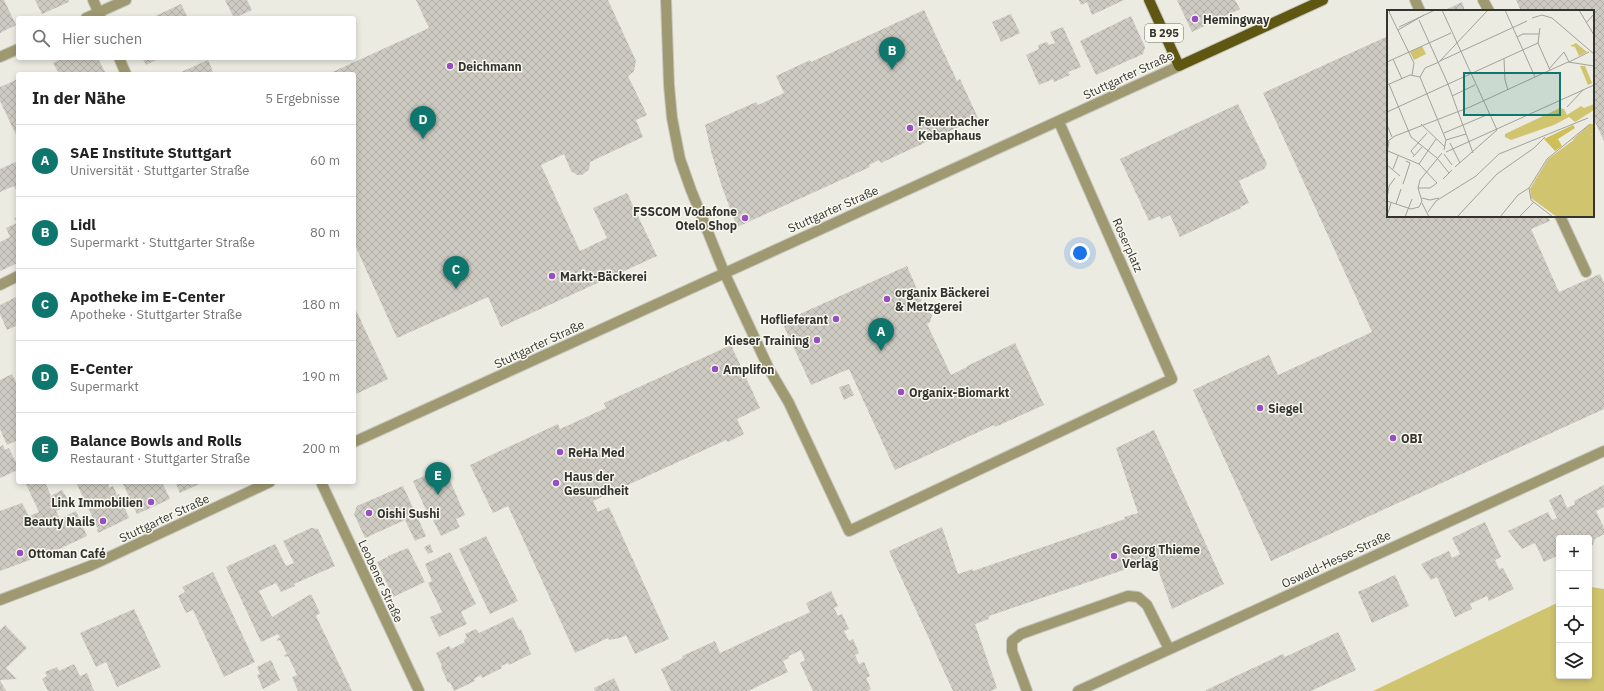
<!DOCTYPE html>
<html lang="de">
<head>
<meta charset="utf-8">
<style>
  :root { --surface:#fff; --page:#f2f2f2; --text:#222; --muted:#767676; --line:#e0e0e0; --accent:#0f766e }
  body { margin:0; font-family:"IBM Plex Sans",sans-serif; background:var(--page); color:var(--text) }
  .controls { position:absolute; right:12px; bottom:12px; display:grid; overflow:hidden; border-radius:4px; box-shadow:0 2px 6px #0003 }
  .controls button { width:36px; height:36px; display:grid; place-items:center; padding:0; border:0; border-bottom:1px solid var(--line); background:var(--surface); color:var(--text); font:20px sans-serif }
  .you { position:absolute; left:1080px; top:253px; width:14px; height:14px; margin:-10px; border:3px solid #fff; border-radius:50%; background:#1a73e8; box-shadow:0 0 0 6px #1a73e833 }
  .badge { display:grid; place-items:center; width:26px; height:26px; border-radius:50%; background:var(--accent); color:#fff; font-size:13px; font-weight:700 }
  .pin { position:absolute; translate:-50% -33px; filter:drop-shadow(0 1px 2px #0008) }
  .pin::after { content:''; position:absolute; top:21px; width:14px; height:12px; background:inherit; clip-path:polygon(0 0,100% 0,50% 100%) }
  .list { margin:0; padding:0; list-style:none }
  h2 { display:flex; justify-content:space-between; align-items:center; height:52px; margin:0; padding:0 16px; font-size:17px }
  h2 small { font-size:13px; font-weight:400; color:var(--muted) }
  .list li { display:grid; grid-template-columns:26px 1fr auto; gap:12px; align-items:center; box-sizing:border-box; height:72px; padding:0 16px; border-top:1px solid var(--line) }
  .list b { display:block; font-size:15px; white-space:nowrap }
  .list p { margin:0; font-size:13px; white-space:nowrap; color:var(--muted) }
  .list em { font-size:13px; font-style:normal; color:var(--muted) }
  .icon { flex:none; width:22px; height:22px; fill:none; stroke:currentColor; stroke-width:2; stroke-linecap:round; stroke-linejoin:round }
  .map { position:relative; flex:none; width:1604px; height:691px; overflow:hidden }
  .search { position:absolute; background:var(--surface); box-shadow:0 2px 6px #0003; left:16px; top:16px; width:340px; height:44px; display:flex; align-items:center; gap:10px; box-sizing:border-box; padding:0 14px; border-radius:4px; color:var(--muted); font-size:15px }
  .panel { position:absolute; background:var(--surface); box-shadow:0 2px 6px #0003; left:16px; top:72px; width:340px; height:412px; border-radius:4px }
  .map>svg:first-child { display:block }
  .green { fill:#d1c46f }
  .building { fill:url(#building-cross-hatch) }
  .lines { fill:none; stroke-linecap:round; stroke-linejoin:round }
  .minor-casing { stroke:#c7c6be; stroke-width:12 }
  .major-casing { stroke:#c7c6be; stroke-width:12 }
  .minor { stroke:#9f9971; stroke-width:10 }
  .major { stroke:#5f5612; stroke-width:10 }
  .poi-dot { fill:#974ec1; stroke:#f9f8ef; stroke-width:1.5 }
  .labels { text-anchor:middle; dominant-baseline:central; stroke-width:3; stroke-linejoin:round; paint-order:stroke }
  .shield { fill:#f9f8ef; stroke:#6e6e69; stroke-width:1 }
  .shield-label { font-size:11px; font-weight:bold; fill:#33332f }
  .poi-label { font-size:12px; font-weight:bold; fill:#33332f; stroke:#f9f8ef; text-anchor:start }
  .street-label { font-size:12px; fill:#33332f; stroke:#f9f8ef }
  .inset-road { fill:none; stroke:#a2a19a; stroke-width:1 }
  .view { fill:#0f766e; fill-opacity:0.15; stroke:#0f766e; stroke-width:2 }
  .inset-edge { fill:none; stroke:#33332f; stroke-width:2 }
</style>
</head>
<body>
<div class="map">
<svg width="1604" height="691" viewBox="0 0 1604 691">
  <defs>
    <pattern id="building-cross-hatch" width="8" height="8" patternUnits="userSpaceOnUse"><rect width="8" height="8" fill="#cccac1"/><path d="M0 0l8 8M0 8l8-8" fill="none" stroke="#b0aea6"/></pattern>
  </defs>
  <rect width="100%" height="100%" fill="#ecebe2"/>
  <path class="green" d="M1591 587 1604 589V691H1373L1559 602V676H1589V588Z"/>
  <g class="building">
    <path d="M0 0H4L16 25 0 33Z"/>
    <path d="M35 0H69V2L42 14Z"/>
    <path d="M225 0H247L252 10 234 18Z"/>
    <path d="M416 0H608L636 61 634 71 628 76 647 115 636 120 643 137 590 162 589 170 582 175H577L571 171 564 154 541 165 580 251 607 238 593 208 627 193 657 256 501 327 488 297 397 338 354 243V74H328L429 28Z"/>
    <path d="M1079 0H1124L1092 15 1087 2 1081 5Z"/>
    <path d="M1177 0H1235L1240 9 1192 32Z"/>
    <path d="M1516 0H1604V141L1593 118V11H1521Z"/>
    <path d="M1462 2 1465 11H1443Z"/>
    <path d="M181 4 188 18H151Z"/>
    <path d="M924 10 957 81 960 79 978 118 881 163 879 160 869 165 870 167 737 227 722 187 712 155 705 125 756 102 758 105 784 93 776 76 810 60 811 62Z"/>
    <path d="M1011 14 1020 33 1001 42 992 22Z"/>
    <path d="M1131 16 1145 47 1143 54 1096 75 1080 41Z"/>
    <path d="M1063 27 1081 67 1068 72 1070 75 1054 82 1053 79 1039 85 1026 55 1039 49 1038 45 1047 42 1049 45 1055 43 1050 32Z"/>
    <path d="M1388 36V216H1548L1550 221 1531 229 1559 292 1600 274 1604 283V409L1271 561 1193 390 1269 355 1278 375 1372 332 1263 93Z"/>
    <path d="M64 58H98L106 74H59L53 63Z"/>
    <path d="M142 58H160L146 65Z"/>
    <path d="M208 60 214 74H177L190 68Z"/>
    <path d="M18 79V139L0 101V87Z"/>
    <path d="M1238 104 1267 164 1264 169 1239 181 1249 203 1240 207 1241 208 1180 237 1170 215 1161 219 1160 216 1149 221 1120 159Z"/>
    <path d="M18 161V194L14 186 0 192V169Z"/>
    <path d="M18 217V263L0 271V242L10 237 6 228 17 223 14 218Z"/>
    <path d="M907 266 922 301 917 303 922 312 927 311 932 315 930 322 927 324 951 375 967 367V366L1015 343 1044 405 995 427 994 425 895 470 849 369 811 385 782 322Z"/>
    <path d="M18 296V325L7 330 0 314V305Z"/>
    <path d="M354 306 388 379 354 395Z"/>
    <path d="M731 345 760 408 737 419 744 434 728 442 726 440 593 501 598 512 609 507 669 639 635 654 626 635 620 638 609 640 608 638 575 653 508 506 493 513 470 465 558 424 560 429 606 408 604 403Z"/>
    <path d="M12 374 18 387V440L7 445 0 429V380Z"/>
    <path d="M849 384 854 395 844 400 839 387Z"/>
    <path d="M1154 430 1224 584 1172 609 1155 561 1141 567V564L989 616V619L975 624 997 688 991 691H953L889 551 942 527 958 574 973 569V571L1125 519 1124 517 1138 513 1116 448Z"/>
    <path d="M3 445 5 450 9 448 15 461 18 462V470L0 478V447Z"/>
    <path d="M444 467 465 515 456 519 460 527 441 536 428 510H426L413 481Z"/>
    <path d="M25 482H45L51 496 62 490 71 504 56 511 60 519 76 511 87 536 57 550 0 571V511L22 503 29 516 39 512Z"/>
    <path d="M76 482H108L109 488 113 486 117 495 119 494 129 518 98 533 97 530 98 529Z"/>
    <path d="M122 482H162L170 499 137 514Z"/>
    <path d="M175 482H203L180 493Z"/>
    <path d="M1604 485V507L1596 511 1604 528V534L1595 539 1592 546 1589 548V538H1559V555L1544 562 1535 543 1522 549 1508 531 1548 512 1552 520 1557 518 1549 500 1561 494 1567 508 1575 504 1574 501Z"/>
    <path d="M403 486 426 536 415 541 405 520 365 538 354 514 357 506Z"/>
    <path d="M1485 522 1501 557 1495 560 1499 569 1503 568 1514 589 1489 601 1487 596 1470 604 1472 609 1455 617 1437 577 1431 580 1421 564 1449 551 1452 558 1460 554 1452 538Z"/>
    <path d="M311 528 318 529 335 566 294 584 295 586 281 592 276 583 259 591 272 617 311 594 320 613 316 616 352 691H298L292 677 297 675 288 656 285 657 284 655 287 654 280 640 277 641V639L280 637 278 634 261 642 226 567 275 544 286 566 294 563 283 541Z"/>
    <path d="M486 536 518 601 490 614 459 549Z"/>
    <path d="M430 544 433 552 428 554 424 547Z"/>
    <path d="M408 548 425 582 393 597 377 562 388 557V556Z"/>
    <path d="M450 552 476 604 461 612 467 624 439 637 430 617 442 612 428 583 432 581 425 564Z"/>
    <path d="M213 572 255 662 224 677 193 610 186 613 178 596 185 592 182 587Z"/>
    <path d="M1395 575 1409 606 1372 623 1358 592Z"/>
    <path d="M831 591 838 606 834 608 838 616 842 614 849 629 844 631 849 641 853 639 859 653 855 655 859 664 864 662 870 676 866 678 871 689 869 690V691H813L800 663 805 660 801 650 789 656V658L783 661 788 672 748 691H671L661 669 683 658 682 656 715 641 720 653 789 621V622L810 612 806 603Z"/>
    <path d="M134 609 161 667 117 687 106 662 96 667 80 633Z"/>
    <path d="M513 617 519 630 521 629 531 654 509 665 508 663 501 666 502 668 482 678 481 675 474 679 475 681 454 691 450 682 448 683 441 667 442 666 436 653 449 646 451 649 465 642 464 640 467 638 465 634 476 629 479 633Z"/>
    <path d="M5 625 27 648 6 668 17 679 0 680 6 691H0V630Z"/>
    <path d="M1338 632 1356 670 1311 691H1206V690L1283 654 1285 657Z"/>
    <path d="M271 660 280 680 263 689 257 675 260 674 257 667Z"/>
    <path d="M74 664 80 676 87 673 94 691H48L42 679 47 676 45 672 57 667 59 671Z"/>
    <path d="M614 678 620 691H595L594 688Z"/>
  </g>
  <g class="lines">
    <defs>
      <g id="minor">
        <path d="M93 0 101 18"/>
        <path d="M666 0 669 85 672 118 680 159 691 190 724 272 769 369 789 403 849 531 1172 379 1059 122"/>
        <path d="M1415 0 1420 11"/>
        <path d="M1483 0 1489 11"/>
        <path d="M86 18 126 0"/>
        <path d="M0 57 18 49"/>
        <path d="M119 58 126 74"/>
        <path d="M1560 216 1586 272"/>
        <path d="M0 285 18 276"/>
        <path d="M354 442 1179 66"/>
        <path d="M321 482 419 691"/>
        <path d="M0 600 90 566 270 482"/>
        <path d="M1027 691 1012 651V641L1021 634 1128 596 1138 597 1147 605 1169 649"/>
        <path d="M1078 691 1604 451"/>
      </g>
      <path id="major" d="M1149 0 1179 66 1323 0"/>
    </defs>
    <use href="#minor" class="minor-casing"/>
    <use href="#major" class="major-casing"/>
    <use href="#minor" class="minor"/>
    <use href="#major" class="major"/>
  </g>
  <g class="poi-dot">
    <circle cx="1195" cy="19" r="4"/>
    <circle cx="450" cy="66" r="4"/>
    <circle cx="910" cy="128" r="4"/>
    <circle cx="745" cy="218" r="4"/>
    <circle cx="552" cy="276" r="4"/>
    <circle cx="887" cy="299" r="4"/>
    <circle cx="836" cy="319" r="4"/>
    <circle cx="817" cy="340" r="4"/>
    <circle cx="715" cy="369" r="4"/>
    <circle cx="901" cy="392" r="4"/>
    <circle cx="1260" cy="408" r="4"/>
    <circle cx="1393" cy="438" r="4"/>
    <circle cx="560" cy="452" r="4"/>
    <circle cx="556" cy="483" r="4"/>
    <circle cx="151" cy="502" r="4"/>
    <circle cx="369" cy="513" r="4"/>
    <circle cx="103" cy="521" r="4"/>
    <circle cx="20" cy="553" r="4"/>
    <circle cx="1114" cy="556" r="4"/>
  </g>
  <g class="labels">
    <rect class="shield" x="1145" y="24" width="38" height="18" rx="3"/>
    <g class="shield-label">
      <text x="1164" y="33">B 295</text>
    </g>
    <g class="poi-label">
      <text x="1203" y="19">Hemingway</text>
      <text x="458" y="66">Deichmann</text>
      <text x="918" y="121">Feuerbacher<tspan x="918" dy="14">Kebaphaus</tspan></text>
      <text x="737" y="211" text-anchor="end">FSSCOM Vodafone<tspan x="737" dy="14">Otelo Shop</tspan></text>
      <text x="560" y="276">Markt-Bäckerei</text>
      <text x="895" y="292">organix Bäckerei<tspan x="895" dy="14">&amp; Metzgerei</tspan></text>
      <text x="828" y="319" text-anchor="end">Hoflieferant</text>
      <text x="809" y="340" text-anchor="end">Kieser Training</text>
      <text x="723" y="369">Amplifon</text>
      <text x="909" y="392">Organix-Biomarkt</text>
      <text x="1268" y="408">Siegel</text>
      <text x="1401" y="438">OBI</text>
      <text x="568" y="452">ReHa Med</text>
      <text x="564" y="476">Haus der<tspan x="564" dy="14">Gesundheit</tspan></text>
      <text x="143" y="502" text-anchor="end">Link Immobilien</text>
      <text x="377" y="513">Oishi Sushi</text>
      <text x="95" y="521" text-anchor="end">Beauty Nails</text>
      <text x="1122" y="549">Georg Thieme<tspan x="1122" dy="14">Verlag</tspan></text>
      <text x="28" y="553">Ottoman Café</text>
    </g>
    <g class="street-label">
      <text transform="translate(1128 75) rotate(-25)">Stuttgarter Straße</text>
      <text transform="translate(833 209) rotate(-24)">Stuttgarter Straße</text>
      <text transform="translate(1128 245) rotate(66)">Roserplatz</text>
      <text transform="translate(539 344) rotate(-25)">Stuttgarter Straße</text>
      <text transform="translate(164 518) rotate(-25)">Stuttgarter Straße</text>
      <text transform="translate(1336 559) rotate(-25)">Oswald-Hesse-Straße</text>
      <text transform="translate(381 581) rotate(65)">Leobener Straße</text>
    </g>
  </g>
  <g transform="translate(1387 10)">
    <rect width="207" height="207" fill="#ecebe2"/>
    <path d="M207 94V100L188 112 182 107 167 115 124 130 118 127V124L173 98 177 99 180 105 194 96 197 98ZM196 123 207 125V170L158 181 147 172 161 149Z" fill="#d1c46f"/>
    <path d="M186 115 188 118 171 129 175 136 168 141 157 129Z" fill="#cfbf58"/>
    <path d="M189 33 200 42 192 46 188 37 183 36ZM35 36 39 44 27 50 23 42ZM193 56H198L205 73 201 75ZM203 114H207V125L202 124 196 132 194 129 185 130ZM182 165 207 170V207H170L144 188 143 179 147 172 158 180 165 174 169 178Z" fill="#d1c46f"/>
    <path class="inset-road" d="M4 0 2 2 27 53 25 65M55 0 110 120M118 0 148 67 181 52 207 56M192 0 207 25M145 8 155 5 165 8 207 44M32 10 61 74 86 143M199 13 207 4M12 17 48 0M153 18 151 33 163 60M11 20 37 5M130 27 136 24H152M6 49 15 69M117 49 118 70 121 80M53 51 140 11M0 52 64 23M162 59 177 42 182 52 202 42M33 67 59 130 57 140M2 74 24 127 50 148 62 163M0 75 23 65 33 67 38 58 52 52 101 0M65 86 88 75M180 97 197 79M0 102 151 33M34 114 58 137M0 115 5 127M57 123 102 104M0 130 2 132 0 143M59 130 79 124M1 131 8 126 83 97 148 67M63 133 73 153M1 141 32 154 50 173 43 178H31M59 142 207 75M57 144 65 155M27 145 24 141 40 123M26 147 35 137M32 154 49 129M0 155 13 166M68 157 110 120M6 159 11 146M56 169 65 160M16 174 23 153 19 151M0 188 2 176 8 168M35 188 43 190 52 188M0 191 24 199 32 197 35 191 31 178 33 170 55 143M35 193 42 207M9 194 14 179M41 202 49 191 89 166 112 144 201 108M0 206 4 193M18 207 25 189M70 207 110 164 147 138 158 127M113 207 131 185 142 178M132 207 147 192M166 207 144 190 142 178 160 149 203 114"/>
    <path class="view" d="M77 63H173V105H77Z"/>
    <rect width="207" height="207" class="inset-edge"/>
  </g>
</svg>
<div class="controls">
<button>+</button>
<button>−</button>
<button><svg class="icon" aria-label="locate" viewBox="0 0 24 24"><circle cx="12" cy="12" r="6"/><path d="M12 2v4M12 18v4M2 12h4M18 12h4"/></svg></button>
<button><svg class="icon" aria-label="layers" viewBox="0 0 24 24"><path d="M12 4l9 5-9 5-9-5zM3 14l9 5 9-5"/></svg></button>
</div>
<div class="you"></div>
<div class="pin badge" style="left:881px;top:351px">A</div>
<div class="pin badge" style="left:892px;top:70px">B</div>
<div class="pin badge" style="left:456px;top:289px">C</div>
<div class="pin badge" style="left:423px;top:139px">D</div>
<div class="pin badge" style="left:438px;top:495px">E</div>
<div class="search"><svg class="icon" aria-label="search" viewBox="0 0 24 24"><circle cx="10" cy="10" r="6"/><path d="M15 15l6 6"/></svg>Hier suchen</div>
<section class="panel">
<h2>In der Nähe<small>5 Ergebnisse</small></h2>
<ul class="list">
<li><span class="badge">A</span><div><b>SAE Institute Stuttgart</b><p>Universität · Stuttgarter Straße</p></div><em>60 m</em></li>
<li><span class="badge">B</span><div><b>Lidl</b><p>Supermarkt · Stuttgarter Straße</p></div><em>80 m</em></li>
<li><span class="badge">C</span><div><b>Apotheke im E-Center</b><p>Apotheke · Stuttgarter Straße</p></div><em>180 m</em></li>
<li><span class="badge">D</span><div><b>E-Center</b><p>Supermarkt</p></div><em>190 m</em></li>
<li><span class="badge">E</span><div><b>Balance Bowls and Rolls</b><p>Restaurant · Stuttgarter Straße</p></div><em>200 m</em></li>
</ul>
</section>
</div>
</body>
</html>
